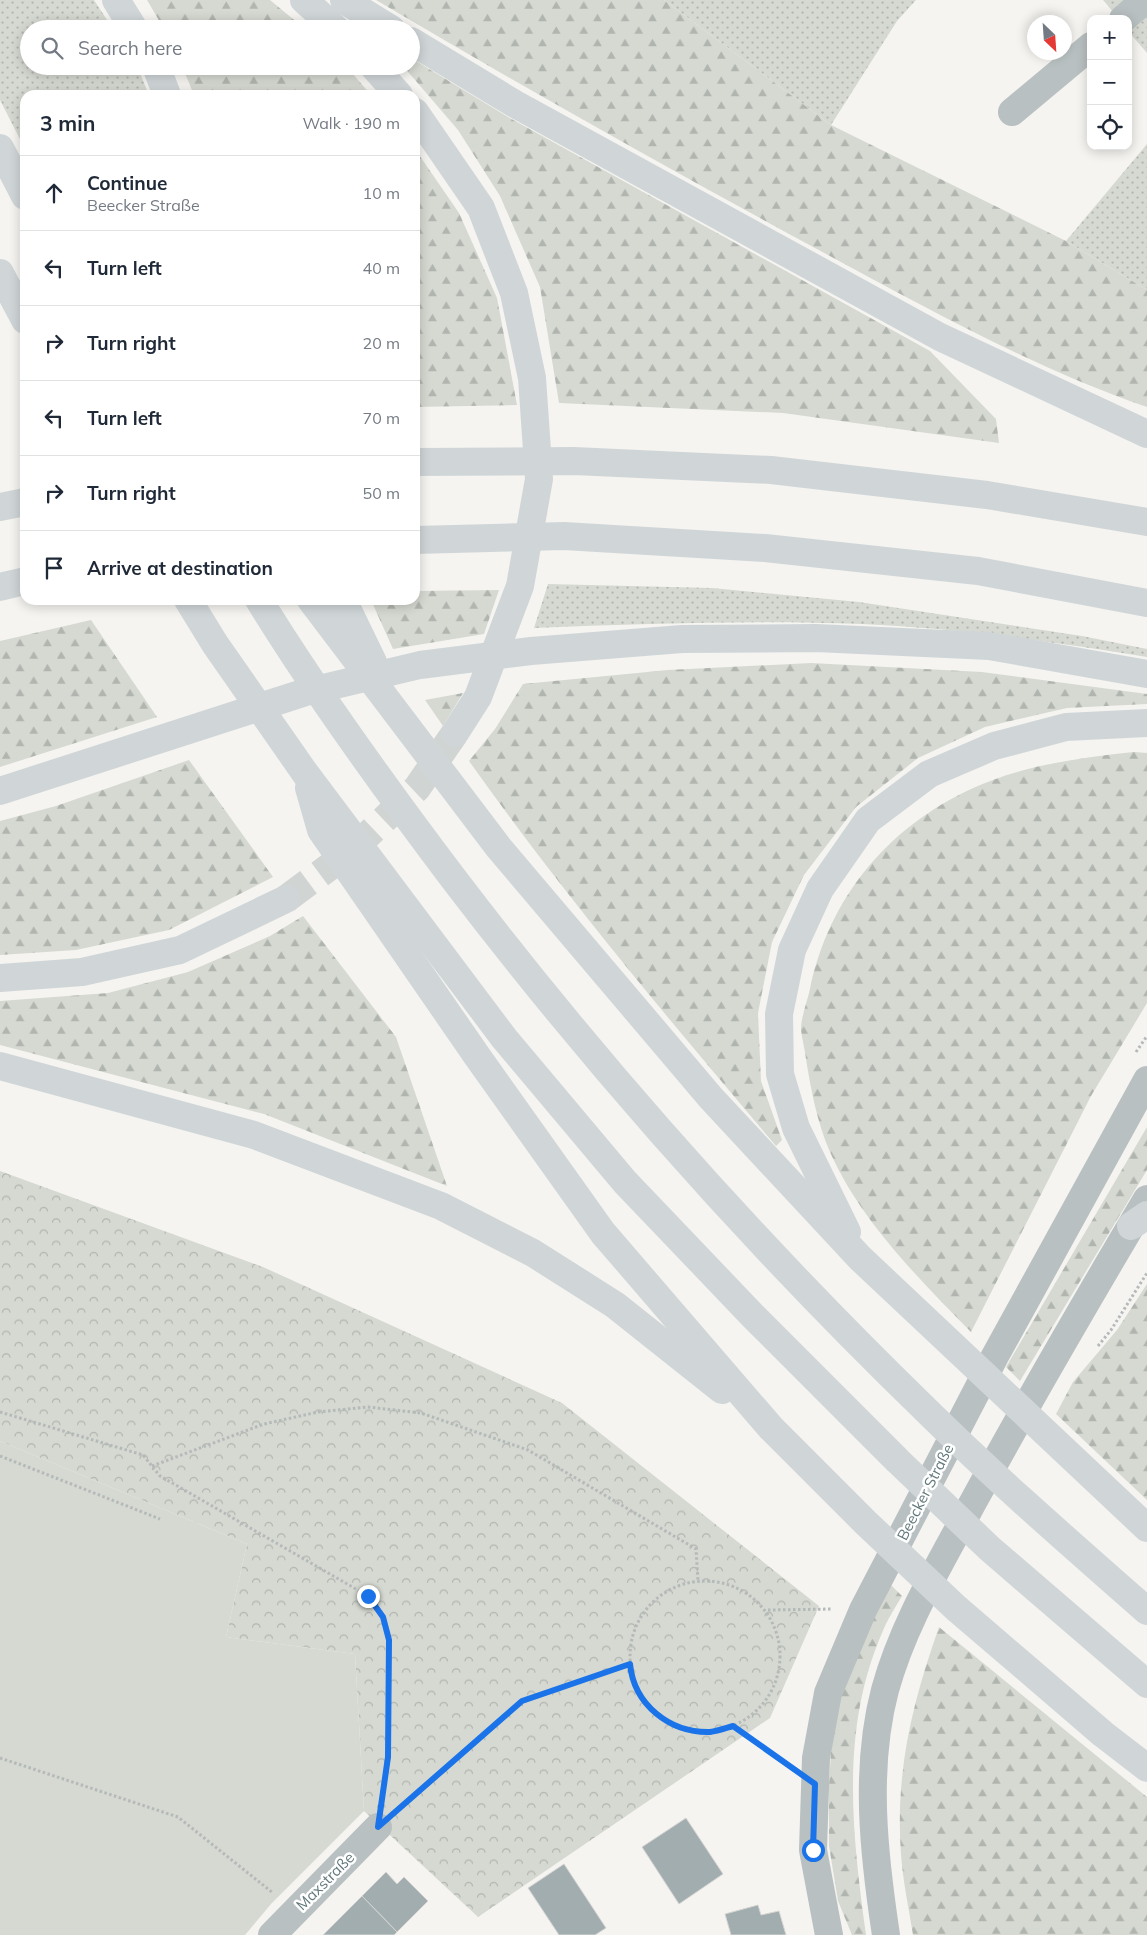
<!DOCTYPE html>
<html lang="en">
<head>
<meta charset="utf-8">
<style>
  :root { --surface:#fff; --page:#f2f2f3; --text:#1f2937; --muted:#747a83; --line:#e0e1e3 }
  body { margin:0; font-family:Mulish,sans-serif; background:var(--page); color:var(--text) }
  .controls { position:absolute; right:15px; top:15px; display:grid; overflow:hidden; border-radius:10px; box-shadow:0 2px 12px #0003 }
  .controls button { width:45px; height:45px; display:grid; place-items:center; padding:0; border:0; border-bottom:1px solid var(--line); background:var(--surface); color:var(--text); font:25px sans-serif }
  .compass { position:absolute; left:1027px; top:15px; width:45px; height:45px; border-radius:50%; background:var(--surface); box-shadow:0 2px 12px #0003; rotate:155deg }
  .stop { position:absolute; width:15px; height:15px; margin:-11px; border:4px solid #1a73e8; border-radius:50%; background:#fff }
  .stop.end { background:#1a73e8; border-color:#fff; box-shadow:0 1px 5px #0008 }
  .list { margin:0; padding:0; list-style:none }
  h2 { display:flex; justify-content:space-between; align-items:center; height:65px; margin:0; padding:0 20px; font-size:21px }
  h2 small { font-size:16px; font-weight:400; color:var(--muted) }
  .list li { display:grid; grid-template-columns:32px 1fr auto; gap:15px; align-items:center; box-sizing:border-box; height:75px; padding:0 20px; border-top:1px solid var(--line) }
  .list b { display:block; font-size:19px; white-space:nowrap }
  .list p { margin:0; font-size:16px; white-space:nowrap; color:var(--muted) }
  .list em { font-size:16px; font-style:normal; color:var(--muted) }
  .icon { flex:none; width:28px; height:28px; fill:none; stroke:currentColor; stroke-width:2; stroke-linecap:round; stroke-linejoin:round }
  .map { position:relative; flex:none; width:1147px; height:1935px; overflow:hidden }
  .search { position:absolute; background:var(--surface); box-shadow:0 2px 12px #0003; left:20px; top:20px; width:400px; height:55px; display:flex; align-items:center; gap:12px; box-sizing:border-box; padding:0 18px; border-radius:28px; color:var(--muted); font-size:19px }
  .panel { position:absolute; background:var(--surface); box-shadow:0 2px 12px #0003; left:20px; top:90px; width:400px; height:515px; border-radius:15px }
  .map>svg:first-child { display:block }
  .grass { fill:url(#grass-dots) }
  .forest { fill:url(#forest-firs) }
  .park { fill:url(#park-crowns) }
  .garden { fill:#d6d9d1 }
  .building { fill:#a1adae; stroke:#d6d5d4 }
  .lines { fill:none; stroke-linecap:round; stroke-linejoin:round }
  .highway-tunnel { stroke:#d0d5d3; stroke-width:28; stroke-dasharray:28 14; stroke-linecap:butt }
  .path { stroke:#b4b9ba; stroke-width:3; stroke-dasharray:2.5 2.5; stroke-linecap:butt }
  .minor { stroke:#b9c0c1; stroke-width:28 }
  .highway { stroke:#d0d6d8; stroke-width:28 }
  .route { stroke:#1a73e8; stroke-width:6 }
  .labels { text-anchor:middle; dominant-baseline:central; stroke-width:5; stroke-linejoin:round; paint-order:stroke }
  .street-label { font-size:15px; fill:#62787a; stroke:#fff }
</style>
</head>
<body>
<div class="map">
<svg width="1147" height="1935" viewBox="0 0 1147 1935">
  <defs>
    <pattern id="grass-dots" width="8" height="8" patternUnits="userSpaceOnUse" patternTransform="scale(1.25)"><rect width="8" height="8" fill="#d6d9d1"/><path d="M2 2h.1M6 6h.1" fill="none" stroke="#b1b5af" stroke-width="1.8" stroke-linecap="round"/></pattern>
    <pattern id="forest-firs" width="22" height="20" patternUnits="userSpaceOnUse" patternTransform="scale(1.25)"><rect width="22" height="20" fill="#d6d9d1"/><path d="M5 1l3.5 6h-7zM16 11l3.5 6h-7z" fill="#b1b5af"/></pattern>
    <pattern id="park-crowns" width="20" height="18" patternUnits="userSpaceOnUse" patternTransform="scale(1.25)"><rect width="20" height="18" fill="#d6d9d1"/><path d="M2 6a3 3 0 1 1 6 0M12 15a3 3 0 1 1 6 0" fill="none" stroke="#b1b5af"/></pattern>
  </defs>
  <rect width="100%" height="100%" fill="#f5f4f1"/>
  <g class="grass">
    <path d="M0 0H94L113 29H29V66H137L149 95H25V149L0 100Z"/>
    <path d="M664 0H916L897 21 831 125Z"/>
    <path d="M1103 0H1129L1114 13Z"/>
    <path d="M1147 13V53L1128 31Z"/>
    <path d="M1147 144V290L1066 241Z"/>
    <path d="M548 584 712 588 859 602 1082 636 1147 649V657C1053 642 957 628 862 624 753 620 643 624 534 628Z"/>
  </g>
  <g class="forest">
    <path d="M147 0H270L305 29H164Z"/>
    <path d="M376 0H664L831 125 1066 241 1147 290V407C1033 368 921 305 815 248 667 168 521 86 376 0Z"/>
    <path d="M411 58 508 117 930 351 996 419 999 443 783 413 559 403 540 287 500 196 458 130 403 66H411Z"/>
    <path d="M182 66H346L371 95H194Z"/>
    <path d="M415 149 459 213 497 298 517 405 415 407Z"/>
    <path d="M499 590 484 634 393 649 371 600H415V591Z"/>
    <path d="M91 620 157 717 0 767V641Z"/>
    <path d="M811 663 982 672 1147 694V704L1067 708 985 727 918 758 856 807 804 875 772 942 758 1013 761 1081 782 1140 776 1146C670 1021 564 895 469 761L495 729 523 684 668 670Z"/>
    <path d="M463 693 443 726 425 700Z"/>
    <path d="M1134 752 1147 753V1003L1091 1096 971 1332C919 1279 860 1220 830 1152 817 1122 811 1090 806 1059 805 1050 802 1039 801 1030 801 1017 807 1002 810 989 829 898 887 828 971 789 1023 765 1078 758 1134 752Z"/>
    <path d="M189 760 273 877 169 930 76 950 0 955V821L56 806Z"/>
    <path d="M303 916 396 1037 447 1186 264 1114 0 1045V1001L108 993 188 972 270 936Z"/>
    <path d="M1147 1127V1170L1020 1381 1006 1367Z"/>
    <path d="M1147 1284V1500L1056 1414 1073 1382 1117 1330Z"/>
    <path d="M891 1585 902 1596C895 1608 887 1620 882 1633 840 1730 852 1833 866 1935H852L838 1901 829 1846V1786L831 1752 841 1694 866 1627Z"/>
    <path d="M939 1627 1147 1797V1935H913C909 1909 903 1882 901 1855 895 1772 912 1704 939 1627Z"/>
  </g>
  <path class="park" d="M0 1171 263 1267 562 1403 819 1606 770 1718 478 1917 364 1811 355 1654 226 1637 247 1544 0 1441Z"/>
  <path class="garden" d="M0 1441 247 1544 226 1637 355 1654 364 1811 271 1904 245 1935H0Z"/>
  <g class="building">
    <path d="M686 1818 723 1874 679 1904 642 1847Z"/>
    <path d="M564 1864 606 1928 595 1935H559L528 1888Z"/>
    <path d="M386 1872 397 1884 404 1877 428 1901 397 1932 362 1896Z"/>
    <path d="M362 1896 397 1932 394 1935H323Z"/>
    <path d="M758 1905 761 1915 779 1911 786 1935H731L725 1914Z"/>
  </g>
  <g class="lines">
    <path class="highway-tunnel" d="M286 899 352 850 417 788 455 733"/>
    <g class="path">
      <path d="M1136 1052 1147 1036"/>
      <path d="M1098 1346 1111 1330 1147 1273"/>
      <path d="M0 1412 143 1455 160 1476 368 1596 383 1617 389 1640 388 1757 382 1799"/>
      <path d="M0 1456 160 1519"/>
      <path d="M152 1466 264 1424 318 1412 368 1407 421 1413 528 1450 696 1549 698 1581"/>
      <circle cx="705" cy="1656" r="75"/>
      <path d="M768 1610 832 1609"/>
      <path d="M733 1727 786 1764"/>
      <path d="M0 1758 178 1817 273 1893"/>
      <path d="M399 1808 522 1701 630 1664"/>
    </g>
    <g class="minor">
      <path d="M1123 19 1145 0"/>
      <path d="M1012 112 1091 46"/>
      <path d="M272 1935 378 1827"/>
      <path d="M829 1935 813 1850 816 1758 828 1693 863 1610 995 1356 1147 1080"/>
      <path d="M886 1935C874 1856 864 1769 885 1690 903 1624 940 1564 972 1504 1028 1401 1087 1300 1147 1199"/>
    </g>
    <g class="highway">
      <path d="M116 0 134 29"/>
      <path d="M304 0 336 29"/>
      <path d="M344 0 391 29"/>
      <path d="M411 41 515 104 940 337 1147 434"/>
      <path d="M156 66 167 95"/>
      <path d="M373 66 399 95"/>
      <path d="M415 112 481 208 514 293 532 378 539 479 520 586 478 697 455 733"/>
      <path d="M0 148 25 196"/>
      <path d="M0 273 25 320"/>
      <path d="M415 462 574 461 771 470 987 495 1147 522"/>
      <path d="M0 507 25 502"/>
      <path d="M415 540 564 536 765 548 978 571 1147 603"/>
      <path d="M0 587 25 581"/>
      <path d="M188 600 215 644 305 773 504 1038 625 1182 754 1317 898 1461 989 1548 1147 1684"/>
      <path d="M259 600C318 696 385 788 453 878 597 1067 756 1245 926 1410 997 1480 1072 1545 1147 1611"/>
      <path d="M311 600 499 848 711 1098 860 1258 1147 1528"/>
      <path d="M343 600 373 662"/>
      <path d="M309 788 321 830 477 1056 603 1233 771 1428 865 1522 956 1608 1103 1734 1147 1768"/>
      <path d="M0 791 306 692 420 665 531 651 682 639 816 638 989 646 1147 674"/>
      <path d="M0 978 82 972 180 950 286 899"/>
      <path d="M0 1066 254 1135 441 1206 533 1253 615 1305 722 1390"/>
      <path d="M1131 1226 1147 1215"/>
      <path d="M847 1232 796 1128 780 1074 779 1014 792 950 820 889 868 820 929 774 994 746 1066 727 1147 723"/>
    </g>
  </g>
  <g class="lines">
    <path class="route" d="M368 1596 383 1617 389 1640 388 1757 378 1827 522 1701 630 1664C634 1705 670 1733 710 1732 718 1731 726 1728 733 1726L815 1784 813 1850"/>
  </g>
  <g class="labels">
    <g class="street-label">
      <text transform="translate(925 1492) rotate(-63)">Beecker Straße</text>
      <text transform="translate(325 1881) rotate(-45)">Maxstraße</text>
    </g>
  </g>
</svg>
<div class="controls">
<button>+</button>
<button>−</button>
<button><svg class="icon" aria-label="locate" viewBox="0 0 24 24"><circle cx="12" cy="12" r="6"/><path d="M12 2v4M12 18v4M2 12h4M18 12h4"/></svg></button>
</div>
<svg class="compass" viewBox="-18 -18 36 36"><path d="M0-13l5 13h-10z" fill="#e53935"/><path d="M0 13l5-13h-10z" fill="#747a83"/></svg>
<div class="stop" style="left:813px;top:1850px"></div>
<div class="stop end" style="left:368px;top:1596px"></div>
<div class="search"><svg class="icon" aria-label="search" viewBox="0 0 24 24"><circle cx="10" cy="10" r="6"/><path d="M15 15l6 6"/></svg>Search here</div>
<section class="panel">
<h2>3 min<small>Walk · 190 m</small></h2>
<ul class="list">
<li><svg class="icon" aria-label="ahead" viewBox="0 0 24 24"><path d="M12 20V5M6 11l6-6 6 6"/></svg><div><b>Continue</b><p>Beecker Straße</p></div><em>10 m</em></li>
<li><svg class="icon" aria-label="left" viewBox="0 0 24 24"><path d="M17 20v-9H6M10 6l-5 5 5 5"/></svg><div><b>Turn left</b></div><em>40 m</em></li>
<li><svg class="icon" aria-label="right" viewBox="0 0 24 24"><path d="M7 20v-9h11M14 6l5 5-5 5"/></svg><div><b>Turn right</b></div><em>20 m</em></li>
<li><svg class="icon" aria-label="left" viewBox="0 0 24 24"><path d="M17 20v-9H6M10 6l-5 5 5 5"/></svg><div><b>Turn left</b></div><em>70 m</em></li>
<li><svg class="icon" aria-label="right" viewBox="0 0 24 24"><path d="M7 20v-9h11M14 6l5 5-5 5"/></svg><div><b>Turn right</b></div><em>50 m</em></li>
<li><svg class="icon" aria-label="arrive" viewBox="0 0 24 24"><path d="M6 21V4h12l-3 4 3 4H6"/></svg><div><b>Arrive at destination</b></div></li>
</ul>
</section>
</div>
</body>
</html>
